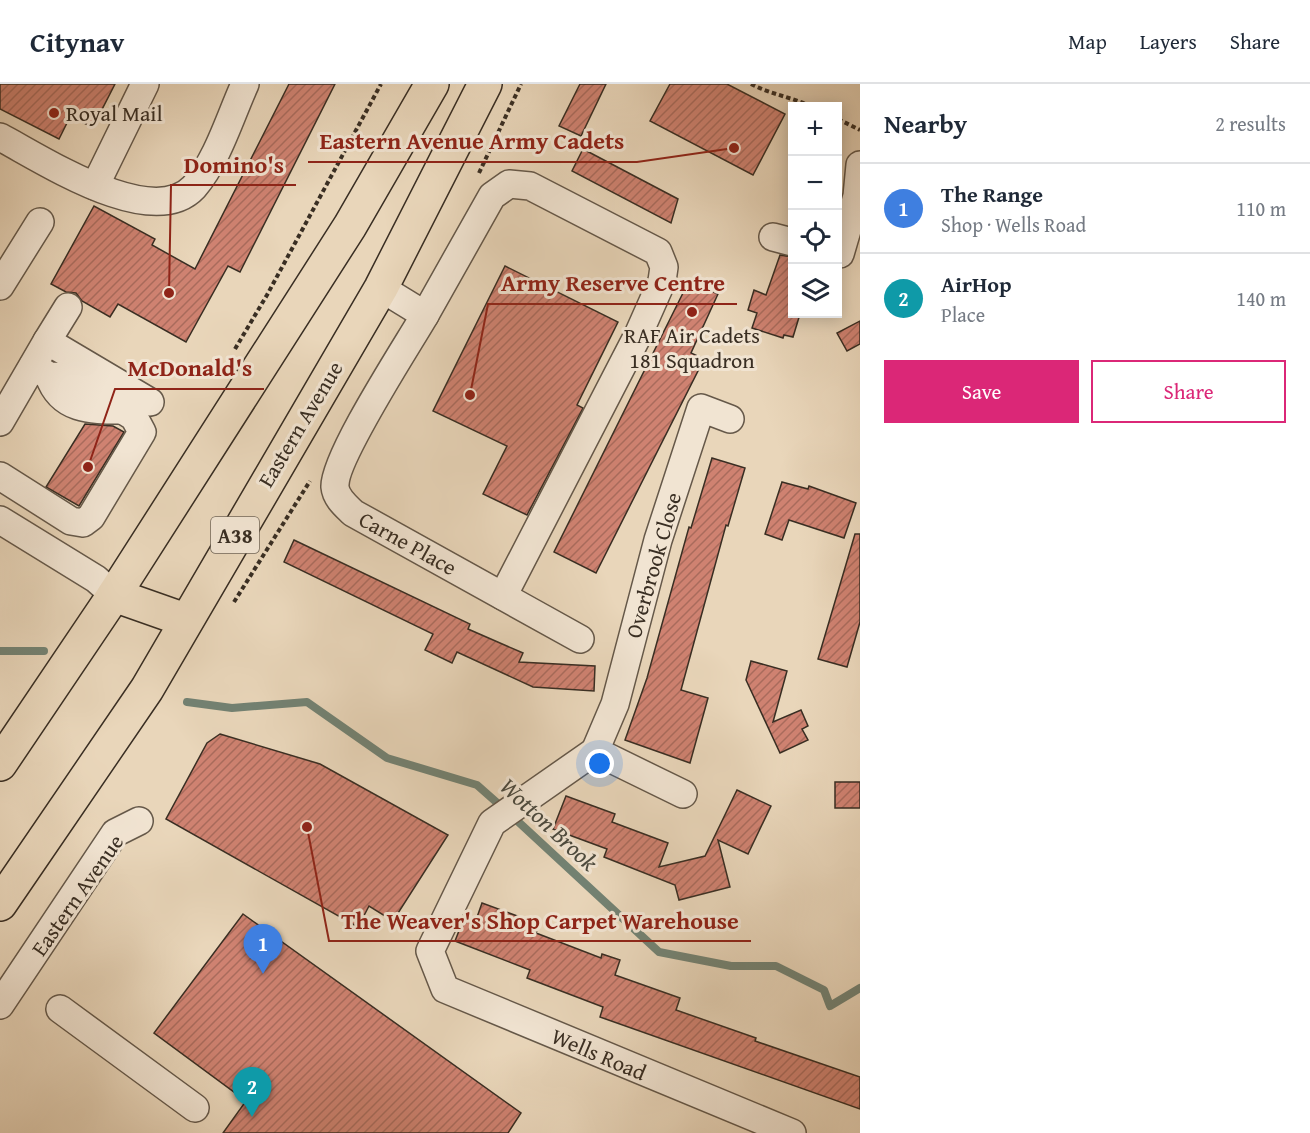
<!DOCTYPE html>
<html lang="en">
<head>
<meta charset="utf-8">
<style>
  :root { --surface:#fff; --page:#f6f6f7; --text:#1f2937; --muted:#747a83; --line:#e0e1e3; --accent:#db2777 }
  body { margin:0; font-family:"Gentium Book Plus",serif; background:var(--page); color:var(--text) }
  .controls { position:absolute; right:18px; top:18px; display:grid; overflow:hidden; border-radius:0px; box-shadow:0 3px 15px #0003 }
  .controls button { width:54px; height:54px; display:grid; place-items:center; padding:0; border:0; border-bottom:2px solid var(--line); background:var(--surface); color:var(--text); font:30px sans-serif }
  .you { position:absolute; left:600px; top:680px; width:21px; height:21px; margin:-15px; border:4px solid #fff; border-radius:50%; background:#1a73e8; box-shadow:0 0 0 9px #1a73e833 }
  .badge { display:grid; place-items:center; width:39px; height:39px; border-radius:50%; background:var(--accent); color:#fff; font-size:20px; font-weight:700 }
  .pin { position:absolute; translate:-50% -50px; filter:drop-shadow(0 2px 3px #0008) }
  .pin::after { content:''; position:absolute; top:32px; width:21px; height:18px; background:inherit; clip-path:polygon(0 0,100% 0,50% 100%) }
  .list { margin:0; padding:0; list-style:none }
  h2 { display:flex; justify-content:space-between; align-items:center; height:78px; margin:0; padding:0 24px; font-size:26px }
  h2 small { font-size:20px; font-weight:400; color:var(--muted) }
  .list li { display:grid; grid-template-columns:39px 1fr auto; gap:18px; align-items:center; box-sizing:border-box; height:90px; padding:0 24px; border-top:2px solid var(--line) }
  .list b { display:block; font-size:22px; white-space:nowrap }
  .list p { margin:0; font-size:20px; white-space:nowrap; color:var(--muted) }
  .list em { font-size:20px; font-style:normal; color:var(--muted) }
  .actions { display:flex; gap:12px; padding:18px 24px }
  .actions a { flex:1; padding:14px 0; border:2px solid var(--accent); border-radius:0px; text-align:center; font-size:21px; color:var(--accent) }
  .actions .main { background:var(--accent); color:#fff }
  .icon { flex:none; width:33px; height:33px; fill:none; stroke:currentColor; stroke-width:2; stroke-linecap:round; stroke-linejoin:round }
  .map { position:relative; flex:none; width:860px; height:1049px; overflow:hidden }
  header { display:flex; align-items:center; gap:36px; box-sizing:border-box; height:84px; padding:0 30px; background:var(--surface); border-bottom:2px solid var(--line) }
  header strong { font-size:28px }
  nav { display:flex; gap:33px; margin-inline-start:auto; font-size:21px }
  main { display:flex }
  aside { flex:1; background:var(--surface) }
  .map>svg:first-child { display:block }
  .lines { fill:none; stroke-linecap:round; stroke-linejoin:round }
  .stream { stroke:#738273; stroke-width:8 }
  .building { fill:url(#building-hatch); stroke:#392e23; stroke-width:1.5 }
  .minor-casing { stroke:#655849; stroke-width:30 }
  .highway-casing { stroke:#392e23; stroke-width:36 }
  .path { stroke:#392e23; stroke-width:4; stroke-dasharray:4.5 3; stroke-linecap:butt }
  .minor { stroke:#f1e4d2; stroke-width:27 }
  .highway { stroke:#e9d6ba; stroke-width:33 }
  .poi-dot { fill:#8f2418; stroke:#f1e4d2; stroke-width:2 }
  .labels { text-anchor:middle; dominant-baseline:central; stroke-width:6; stroke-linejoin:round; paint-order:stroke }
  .shield { fill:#f1e4d2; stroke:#706558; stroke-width:1.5 }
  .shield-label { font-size:21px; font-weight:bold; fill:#392e23 }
  .poi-label { font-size:22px; fill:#392e23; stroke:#f1e4d2; text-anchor:start }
  .street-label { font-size:22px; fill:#392e23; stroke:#f1e4d2 }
  .water-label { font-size:24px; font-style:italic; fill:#4c4a3e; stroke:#f1e4d2 }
  .leader { fill:none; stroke:#8f2418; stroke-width:2 }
  .callout-dot { fill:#8f2418; stroke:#f1e4d2; stroke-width:2 }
  .callout-label { font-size:24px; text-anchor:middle; font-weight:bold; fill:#8f2418; stroke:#f1e4d2; stroke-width:6; stroke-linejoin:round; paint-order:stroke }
</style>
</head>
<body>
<header>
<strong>Citynav</strong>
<nav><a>Map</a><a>Layers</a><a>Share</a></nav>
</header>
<main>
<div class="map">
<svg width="860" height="1049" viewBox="0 0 860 1049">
  <defs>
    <pattern id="building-hatch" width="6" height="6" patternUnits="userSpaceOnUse" patternTransform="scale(1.5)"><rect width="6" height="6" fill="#cf8271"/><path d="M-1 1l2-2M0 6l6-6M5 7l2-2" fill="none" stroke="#a96b5c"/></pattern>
  </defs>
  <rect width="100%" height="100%" fill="#e9d6ba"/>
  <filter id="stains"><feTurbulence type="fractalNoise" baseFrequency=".00333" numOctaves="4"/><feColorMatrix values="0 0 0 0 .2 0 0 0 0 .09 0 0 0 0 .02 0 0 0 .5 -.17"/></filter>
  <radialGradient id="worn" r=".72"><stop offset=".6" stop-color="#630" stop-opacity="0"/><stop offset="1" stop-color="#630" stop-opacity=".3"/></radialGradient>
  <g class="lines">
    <g class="stream">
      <path d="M0 567H44"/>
      <path d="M187 618 232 624 307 618 387 674 477 701 503 724"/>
      <path d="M512 732 659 868 731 882H776L824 906 830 922 860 904"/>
    </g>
  </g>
  <g class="building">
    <path d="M0 0H115L93 43 70 33 59 55 0 25Z"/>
    <path d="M289 0H335L240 188 228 182 186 258 118 220 110 233 82 217 76 209 66 208 51 200 94 122 155 155 152 161 195 185Z"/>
    <path d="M580 0H606L581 52 559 42Z"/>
    <path d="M670 0H727L785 30 753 91 650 37Z"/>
    <path d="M583 65 678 115 671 139 572 87Z"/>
    <path d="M780 171 792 173V230H800L793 253 784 251 783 254 752 244 757 229 748 226 754 206 766 211Z"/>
    <path d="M505 182 618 238 577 321 583 324 527 431 483 410 507 362 433 327Z"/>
    <path d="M689 197 718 210 691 269 704 275 596 489 554 468Z"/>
    <path d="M860 237V260L847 267 837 249Z"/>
    <path d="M85 340 113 342 124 348 79 422 46 403Z"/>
    <path d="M712 374 745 384 728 442 726 441 681 606 708 614 690 679 625 656 647 594 689 443 691 444Z"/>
    <path d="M782 398 808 405 809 402 856 419 844 454 789 436 782 456 765 450Z"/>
    <path d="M855 450H860V538L847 583 818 575Z"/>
    <path d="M294 456 470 540 468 545 523 569 519 578 595 582 594 607 533 603 457 568 452 579 425 566 433 550 284 478Z"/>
    <path d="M751 577 787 587 773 638 801 626 808 642 802 645 808 656 780 669 746 596Z"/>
    <path d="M220 650 320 680 448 751 393 837 369 822 358 843 166 735 207 659Z"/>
    <rect x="835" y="698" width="25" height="26"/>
    <path d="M737 706 771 722 748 770 718 756 730 803 679 816 675 801 604 773 607 765 553 745 566 712 615 730 612 738 668 759 659 783 705 772Z"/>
    <path d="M482 819 539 840 536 849 601 874 602 870 620 876 615 891 680 914 676 926 756 954 755 957 860 993V1025L600 933 603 923 527 894 530 886 455 857 464 834 475 839Z"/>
    <path d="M243 830 521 1029 508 1049H223L246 1017 154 949Z"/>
  </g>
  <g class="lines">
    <defs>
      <g id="minor">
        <path d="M0 53C42 75 152 148 194 103 218 75 230 33 245 0"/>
        <path d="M95 102 145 0"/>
        <path d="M773 153 792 158"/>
        <path d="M838 170H840L857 112 860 81"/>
        <path d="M0 202 40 138"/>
        <path d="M381 204 425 231C407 262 333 375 335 403 336 414 346 422 353 429L580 555"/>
        <path d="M425 231 492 112 509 100 530 102 658 168 664 183 662 197 638 251 503 512"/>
        <path d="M47 257 68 223"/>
        <path d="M49 292C61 327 92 326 123 326"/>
        <path d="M0 338 47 257 150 318"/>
        <path d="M0 392 71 437 83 439 91 433 142 348 134 333 70 293 49 292 33 282"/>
        <path d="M0 436 96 495 114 511"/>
        <path d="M595 667 615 620 658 456 701 324 730 335"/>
        <path d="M683 710 595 667 492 739 430 867 445 905 792 1049"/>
        <path d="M0 921 115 749 139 737"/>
        <path d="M60 925 195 1024"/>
      </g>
      <g id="highway">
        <path d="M114 511 185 536"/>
        <path d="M0 680 114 511 350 142 432 0"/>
        <path d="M0 820 147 605 381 204 485 0"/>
      </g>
    </defs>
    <use href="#minor" class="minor-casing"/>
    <use href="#highway" class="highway-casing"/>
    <g class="path">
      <path d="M751 0C770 10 791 13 810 22"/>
      <path d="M838 35 860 46"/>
      <path d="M479 89 521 0"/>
      <path d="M235 265 267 211 381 0"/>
      <path d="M234 518 310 397"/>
    </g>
    <use href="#minor" class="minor"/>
    <use href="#highway" class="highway"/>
  </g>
  <g class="poi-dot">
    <circle cx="54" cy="29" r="6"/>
    <circle cx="692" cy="228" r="6"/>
  </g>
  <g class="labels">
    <rect class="shield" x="211" y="433" width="48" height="36" rx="4.5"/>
    <g class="shield-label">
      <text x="235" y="451">A38</text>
    </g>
    <g class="poi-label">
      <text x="66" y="29">Royal Mail</text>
      <text x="692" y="251" text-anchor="middle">RAF Air Cadets<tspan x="692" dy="25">181 Squadron</tspan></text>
    </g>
    <g class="street-label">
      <text transform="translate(300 340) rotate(-59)">Eastern Avenue</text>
      <text transform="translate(408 459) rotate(29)">Carne Place</text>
      <text transform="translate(653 481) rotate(-74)">Overbrook Close</text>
      <text transform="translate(77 811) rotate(-55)">Eastern Avenue</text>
      <text transform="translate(599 970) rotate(23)">Wells Road</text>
    </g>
    <g class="water-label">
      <text transform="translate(549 740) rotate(43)">Wotton Brook</text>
    </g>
  </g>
  <path class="leader" d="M734 64L637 78H308M169 209L171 101H296M470 311L488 220H737M88 383L115 305H264M307 743L329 857H751"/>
  <g class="callout-dot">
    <circle cx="734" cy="64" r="6"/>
    <circle cx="169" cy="209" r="6"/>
    <circle cx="470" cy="311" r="6"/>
    <circle cx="88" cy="383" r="6"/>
    <circle cx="307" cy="743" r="6"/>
  </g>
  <g class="callout-label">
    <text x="472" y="65">Eastern Avenue Army Cadets</text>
    <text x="234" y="89">Domino's</text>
    <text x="613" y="207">Army Reserve Centre</text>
    <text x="190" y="292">McDonald's</text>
    <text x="540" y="845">The Weaver's Shop Carpet Warehouse</text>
  </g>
  <rect width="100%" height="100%" filter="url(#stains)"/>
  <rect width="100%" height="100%" fill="url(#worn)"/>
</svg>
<div class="controls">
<button>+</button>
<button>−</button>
<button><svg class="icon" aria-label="locate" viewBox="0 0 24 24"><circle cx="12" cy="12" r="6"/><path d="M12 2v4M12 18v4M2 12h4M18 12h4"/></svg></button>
<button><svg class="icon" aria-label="layers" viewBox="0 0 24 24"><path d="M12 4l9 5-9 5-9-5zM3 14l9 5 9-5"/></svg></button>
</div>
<div class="you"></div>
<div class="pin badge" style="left:263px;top:890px;background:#3f7fe0">1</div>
<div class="pin badge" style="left:252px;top:1033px;background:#0f9aa8">2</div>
</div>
<aside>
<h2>Nearby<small>2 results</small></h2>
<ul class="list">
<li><span class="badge" style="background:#3f7fe0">1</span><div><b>The Range</b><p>Shop · Wells Road</p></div><em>110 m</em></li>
<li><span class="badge" style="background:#0f9aa8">2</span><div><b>AirHop</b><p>Place</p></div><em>140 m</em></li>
</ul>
<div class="actions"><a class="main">Save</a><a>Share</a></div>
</aside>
</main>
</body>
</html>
